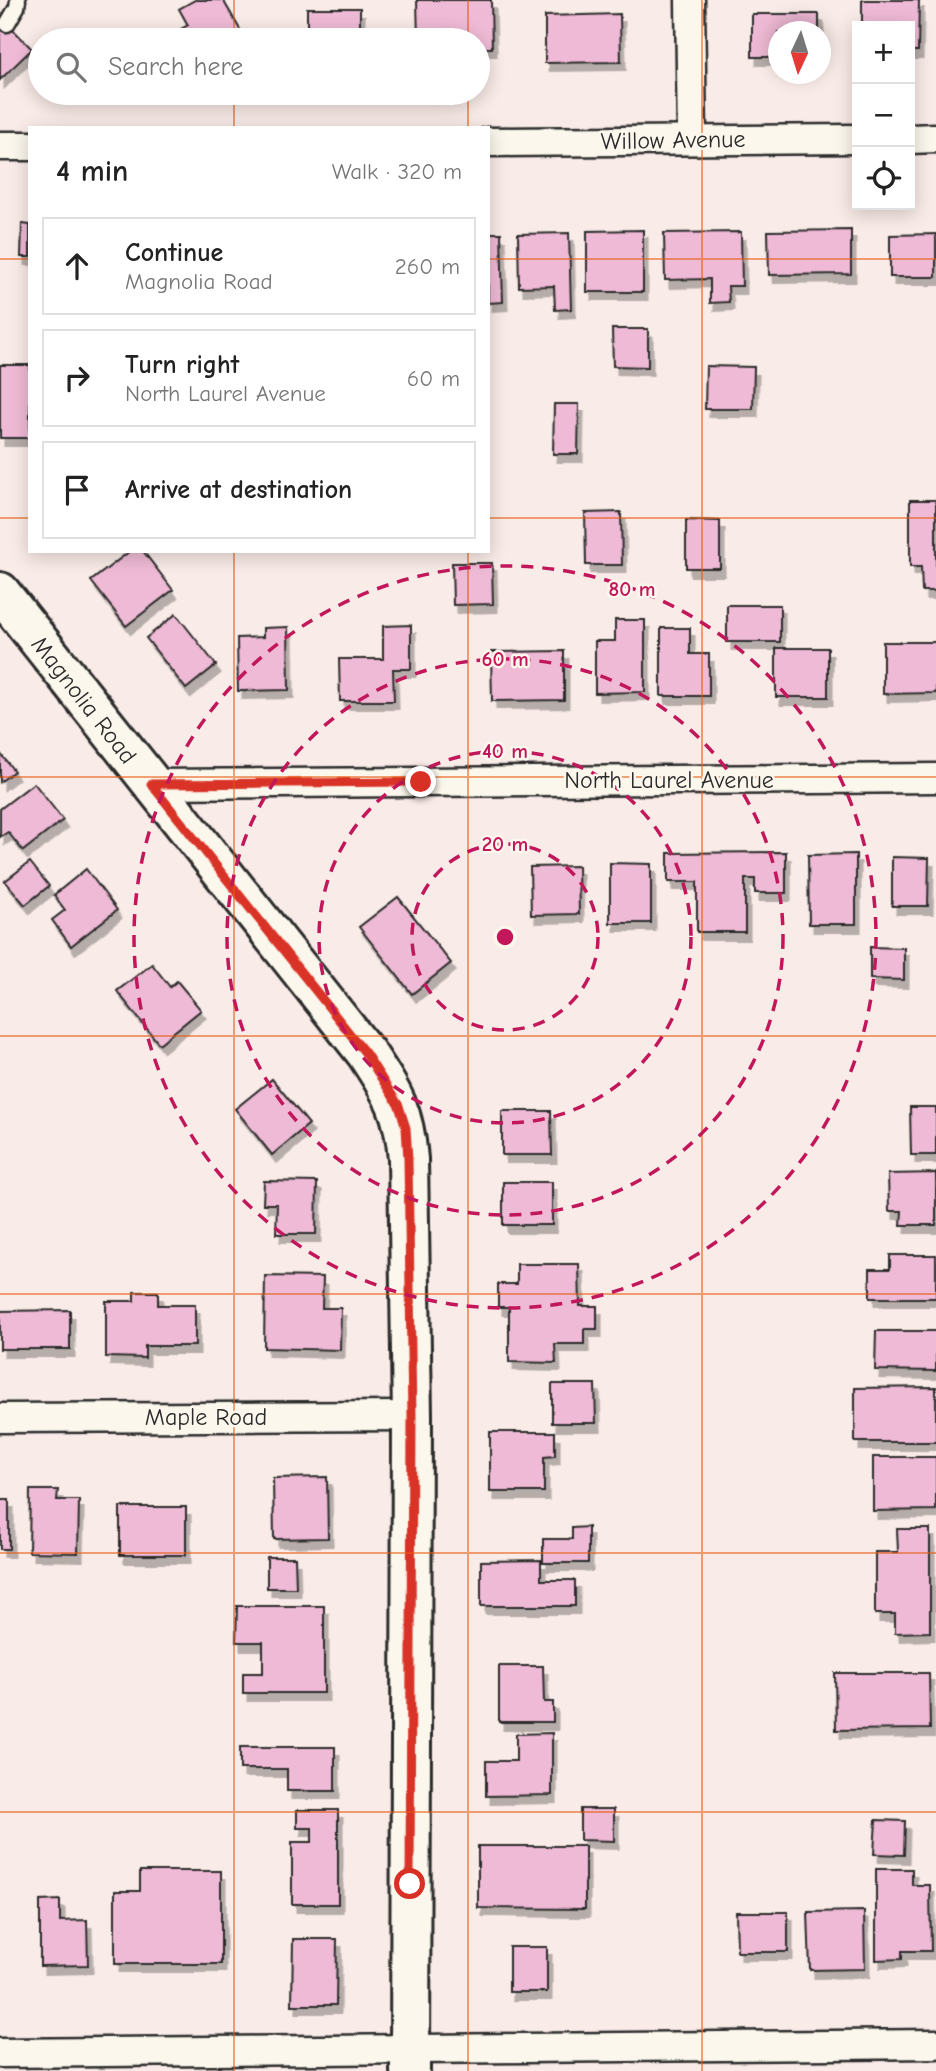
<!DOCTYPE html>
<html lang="en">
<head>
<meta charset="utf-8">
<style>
  :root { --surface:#fff; --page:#f2f2f2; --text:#222; --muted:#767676; --line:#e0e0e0 }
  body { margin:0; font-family:"Comic Neue",sans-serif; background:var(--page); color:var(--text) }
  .controls { position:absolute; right:21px; top:21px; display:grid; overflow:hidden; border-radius:0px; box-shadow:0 4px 18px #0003 }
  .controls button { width:63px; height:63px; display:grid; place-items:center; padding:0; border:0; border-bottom:2px solid var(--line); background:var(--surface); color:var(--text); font:35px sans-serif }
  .compass { position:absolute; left:768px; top:21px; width:63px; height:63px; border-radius:50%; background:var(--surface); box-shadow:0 4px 18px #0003; rotate:184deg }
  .stop { position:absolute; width:21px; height:21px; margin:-16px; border:5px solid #d93025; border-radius:50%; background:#fff }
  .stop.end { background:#d93025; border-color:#fff; box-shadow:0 2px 7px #0008 }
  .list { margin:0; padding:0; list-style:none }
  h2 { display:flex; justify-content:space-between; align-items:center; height:91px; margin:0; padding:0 28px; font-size:30px }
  h2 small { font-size:23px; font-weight:400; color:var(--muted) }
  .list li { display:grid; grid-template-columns:46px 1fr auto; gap:21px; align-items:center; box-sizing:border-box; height:98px; margin:0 14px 14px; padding:0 14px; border:2px solid var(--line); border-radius:0px }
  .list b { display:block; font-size:26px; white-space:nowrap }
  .list p { margin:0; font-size:23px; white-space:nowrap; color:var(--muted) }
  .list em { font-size:23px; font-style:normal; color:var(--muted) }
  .icon { flex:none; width:38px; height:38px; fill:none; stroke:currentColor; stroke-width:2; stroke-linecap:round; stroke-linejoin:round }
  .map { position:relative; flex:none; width:936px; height:2071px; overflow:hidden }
  .search { position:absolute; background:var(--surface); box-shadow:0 4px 18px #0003; left:28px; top:28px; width:462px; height:77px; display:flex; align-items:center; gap:18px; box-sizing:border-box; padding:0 24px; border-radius:38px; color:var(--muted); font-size:26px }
  .panel { position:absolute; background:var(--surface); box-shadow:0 4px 18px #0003; left:28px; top:126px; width:462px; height:427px; border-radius:0px }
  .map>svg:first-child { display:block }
  .building { fill:#efbad5; stroke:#2b2b2b; stroke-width:2; filter:url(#shadow) }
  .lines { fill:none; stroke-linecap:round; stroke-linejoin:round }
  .lane-casing { stroke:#2b2b2b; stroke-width:19 }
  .street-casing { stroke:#2b2b2b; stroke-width:33 }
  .secondary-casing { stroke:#2b2b2b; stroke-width:44 }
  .lane { stroke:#fbf7ec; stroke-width:14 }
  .street { stroke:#fbf7ec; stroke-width:28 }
  .secondary { stroke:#fbf7ec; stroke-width:38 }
  .route { stroke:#d93025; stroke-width:9 }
  .grid { fill:none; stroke:#e8590c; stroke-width:2; stroke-opacity:0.55 }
  .ring { fill:none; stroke:#c2185b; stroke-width:3.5; stroke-dasharray:12 9 }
  .labels { text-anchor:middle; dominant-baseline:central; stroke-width:5; stroke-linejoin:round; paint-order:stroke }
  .street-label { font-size:24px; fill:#2b2b2b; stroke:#fbf7ec }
  .centre { fill:#c2185b; stroke:#fbf7ec; stroke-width:3.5 }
  .ring-label { font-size:21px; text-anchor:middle; font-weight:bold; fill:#c2185b; stroke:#fbf7ec; stroke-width:5; stroke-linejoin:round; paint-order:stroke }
</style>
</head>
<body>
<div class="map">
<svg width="936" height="2071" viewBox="0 0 936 2071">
  <defs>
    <filter id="shadow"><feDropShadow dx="4.5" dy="8" stdDeviation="0" flood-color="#0004"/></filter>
  </defs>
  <rect width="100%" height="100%" fill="#f9ebe7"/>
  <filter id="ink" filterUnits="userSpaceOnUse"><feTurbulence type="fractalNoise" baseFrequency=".0143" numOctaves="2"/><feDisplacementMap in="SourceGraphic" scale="14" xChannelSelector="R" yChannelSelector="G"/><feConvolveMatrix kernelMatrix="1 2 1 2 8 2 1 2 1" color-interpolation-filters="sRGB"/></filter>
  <g filter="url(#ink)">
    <g class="building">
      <path d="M195 0H223L246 40H185L179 30 188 25 179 9Z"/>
      <path d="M417 0H491L492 48H478V40H418Z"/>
      <path d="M862 0H919L918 51H910V26H862Z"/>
      <rect x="307" y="8" width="53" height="32"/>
      <path d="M620 14 621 62 545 63V16Z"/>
      <path d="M752 14H819V32H778V57H752Z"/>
      <path d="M0 16 32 49 0 80Z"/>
      <path d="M22 224 30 225V257H21Z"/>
      <path d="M643 230V292H587V231Z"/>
      <path d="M851 230V274L769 275 768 231Z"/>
      <path d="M741 232 742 286H728L729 302 710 303V279L665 280 664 233Z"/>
      <path d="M488 233H501L503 302 488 303Z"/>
      <path d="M569 233 571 309 555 310 554 286 519 287 518 234Z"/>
      <path d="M936 234V277H890V235Z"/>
      <path d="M612 329H648V367L613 366Z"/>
      <rect x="0" y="365" width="30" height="73"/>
      <path d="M706 366 754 367 753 409H705Z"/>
      <path d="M554 404H579L578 454H553Z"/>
      <path d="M910 500H936V591H922L921 567H910Z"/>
      <path d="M621 512 622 565H586L585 513Z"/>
      <path d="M686 520 720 521V568H686Z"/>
      <path d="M130 551H143L173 590 126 626 91 581Z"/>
      <path d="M452 563H492L493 604 453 605Z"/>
      <rect x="727" y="605" width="53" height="37"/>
      <path d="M176 614 216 665 186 689 146 638Z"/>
      <path d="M615 620H645V692L595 693V641H615Z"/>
      <path d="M411 625V669H393L394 701H340L339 659H383V626Z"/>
      <path d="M288 627 289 690 238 691 237 638 263 637V628Z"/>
      <path d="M661 628H690V654H709V696H661Z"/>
      <path d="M883 642H936V693L883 694Z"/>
      <rect x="776" y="648" width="52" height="49"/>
      <path d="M564 651V700L492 701 491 652Z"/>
      <path d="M0 753 14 771 0 782Z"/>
      <path d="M34 783 63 820 23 851 8 832 0 837V809Z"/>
      <path d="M786 852V893H755V879H745V932H697V882H668V853Z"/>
      <path d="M856 854V924H809L808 855Z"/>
      <path d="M892 857 929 858 928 906H892Z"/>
      <path d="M30 862 49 886 25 905 5 881Z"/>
      <path d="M610 863 651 864V923H610Z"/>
      <path d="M578 866 579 914 531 915 530 867Z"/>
      <path d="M86 869 117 910 71 946 52 920 65 910 54 895Z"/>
      <path d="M398 897 451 963 412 994 359 927Z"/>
      <path d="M870 947 904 948V980L870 979Z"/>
      <path d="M152 964 170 987 177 981 201 1010 159 1044 117 991Z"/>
      <path d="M272 1079 309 1124 272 1155 235 1109Z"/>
      <path d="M910 1107H936V1155H911Z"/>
      <path d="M502 1111H551L552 1155H502Z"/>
      <path d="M936 1173V1225H901L902 1211H889L888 1174Z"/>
      <path d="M264 1181 317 1182 316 1234H276L277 1204H263Z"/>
      <rect x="503" y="1182" width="49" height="43"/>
      <path d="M890 1255H936V1298H870V1269H890Z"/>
      <path d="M517 1264H579L580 1306H597V1329H584V1344H555L556 1363 509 1362V1307H498V1284H517Z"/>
      <path d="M265 1276 323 1277 322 1308H341L340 1350 264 1348Z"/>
      <path d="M134 1292H158V1305H195V1346H145V1358L106 1357V1301H134Z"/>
      <path d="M70 1310V1349H0V1311Z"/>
      <path d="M876 1331H936V1371L875 1370Z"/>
      <path d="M552 1384H595L596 1423H552Z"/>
      <path d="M936 1387V1442H855V1388Z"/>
      <path d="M490 1432H555V1456L544 1457V1492H490Z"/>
      <path d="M873 1457H936V1510L873 1511Z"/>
      <path d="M327 1477 328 1538 274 1539 273 1478Z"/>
      <path d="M30 1490H58L57 1500H79L78 1553 29 1552Z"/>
      <rect x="0" y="1500" width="9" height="49"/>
      <rect x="120" y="1507" width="66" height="48"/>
      <path d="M588 1527V1563H543V1539H572V1528Z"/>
      <path d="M897 1529H930V1632L895 1633V1614H875V1552H898Z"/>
      <path d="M267 1557H295L296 1588H267Z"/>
      <path d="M541 1560V1580H575V1606H481V1561Z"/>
      <path d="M237 1606H324V1693H243V1673H263V1642H236Z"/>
      <path d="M499 1666H543L544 1702H553V1722H499Z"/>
      <path d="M835 1673H929L930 1729 836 1730Z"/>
      <path d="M552 1733V1795L486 1796V1761H516V1734Z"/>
      <path d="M240 1747H335V1791H287V1769H240Z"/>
      <path d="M580 1809H614V1841L580 1840Z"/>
      <path d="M297 1810H338V1904H292V1842H312V1828H297Z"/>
      <path d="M876 1820 905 1821 904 1855 874 1854Z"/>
      <path d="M478 1846H585V1909L478 1908Z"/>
      <path d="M876 1869H912V1885H930L931 1951H902V1959L876 1960Z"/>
      <path d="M140 1871H221V1964H115V1891H140Z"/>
      <path d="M60 1900V1921L87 1920 88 1965 40 1966V1901Z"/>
      <path d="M864 1911 865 1969 810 1970 808 1912Z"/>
      <path d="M736 1912H788V1952H737Z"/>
      <path d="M293 1939H337L336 2005H292Z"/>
      <rect x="509" y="1947" width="38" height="45"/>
    </g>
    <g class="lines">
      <defs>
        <path id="lane" d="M7 24 17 7 18 0"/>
        <g id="street">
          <path d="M690 0 692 140"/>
          <path d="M910 139 936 138"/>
          <path d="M488 142 857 139"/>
          <path d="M0 146H30"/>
          <path d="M151 784 936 778"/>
          <path d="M0 1418 412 1416"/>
          <path d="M0 2053 936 2044"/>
        </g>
        <path id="secondary" d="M0 592 366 1053C393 1094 404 1110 408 1159L412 1416 410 2071"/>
      </defs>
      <use href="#lane" class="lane-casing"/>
      <use href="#street" class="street-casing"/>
      <use href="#secondary" class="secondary-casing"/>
      <use href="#lane" class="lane"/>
      <use href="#street" class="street"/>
      <use href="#secondary" class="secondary"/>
    </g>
  </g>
  <g class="lines" filter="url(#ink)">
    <path class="route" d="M410 1884 412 1416 408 1159 406 1128 399 1106 366 1054 151 784 421 782"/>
  </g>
  <path class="grid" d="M234 0V40M468 0V40M702 0V2071M234 93V128M468 93V128M0 259H30M488 259H936M0 518H30M488 518H936M234 551V2071M468 551V2071M0 777H936M0 1036H936M0 1294H936M0 1553H936M0 1812H936"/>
  <g class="ring">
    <circle cx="505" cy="937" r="93"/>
    <circle cx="505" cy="937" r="186"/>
    <circle cx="505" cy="937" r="278"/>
    <circle cx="505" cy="937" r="371"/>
  </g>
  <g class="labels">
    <g class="street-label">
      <text transform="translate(673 140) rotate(-1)">Willow Avenue</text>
      <text transform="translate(84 700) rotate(52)">Magnolia Road</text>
      <text x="669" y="780">North Laurel Avenue</text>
      <text x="206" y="1417">Maple Road</text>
    </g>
  </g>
  <circle cx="505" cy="937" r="10" class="centre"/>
  <g class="ring-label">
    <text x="632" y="596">80 m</text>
    <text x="505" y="666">60 m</text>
    <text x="505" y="758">40 m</text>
    <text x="505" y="851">20 m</text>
  </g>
</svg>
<div class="controls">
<button>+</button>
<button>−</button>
<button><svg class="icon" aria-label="locate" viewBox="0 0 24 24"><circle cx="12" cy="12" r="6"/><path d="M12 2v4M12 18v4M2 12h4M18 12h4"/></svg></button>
</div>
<svg class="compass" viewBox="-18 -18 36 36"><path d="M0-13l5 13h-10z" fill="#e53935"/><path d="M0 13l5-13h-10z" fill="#767676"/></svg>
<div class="stop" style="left:410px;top:1884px"></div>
<div class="stop end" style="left:421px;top:782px"></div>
<div class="search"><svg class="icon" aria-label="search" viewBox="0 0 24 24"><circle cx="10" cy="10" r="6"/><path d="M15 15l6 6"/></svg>Search here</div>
<section class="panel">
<h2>4 min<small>Walk · 320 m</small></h2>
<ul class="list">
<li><svg class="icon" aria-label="ahead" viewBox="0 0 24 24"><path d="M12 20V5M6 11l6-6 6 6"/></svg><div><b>Continue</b><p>Magnolia Road</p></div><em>260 m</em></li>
<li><svg class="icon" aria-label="right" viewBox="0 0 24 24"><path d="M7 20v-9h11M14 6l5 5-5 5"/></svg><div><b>Turn right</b><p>North Laurel Avenue</p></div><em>60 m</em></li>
<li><svg class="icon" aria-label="arrive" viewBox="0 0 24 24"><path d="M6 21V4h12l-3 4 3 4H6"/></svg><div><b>Arrive at destination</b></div></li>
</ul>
</section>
</div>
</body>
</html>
